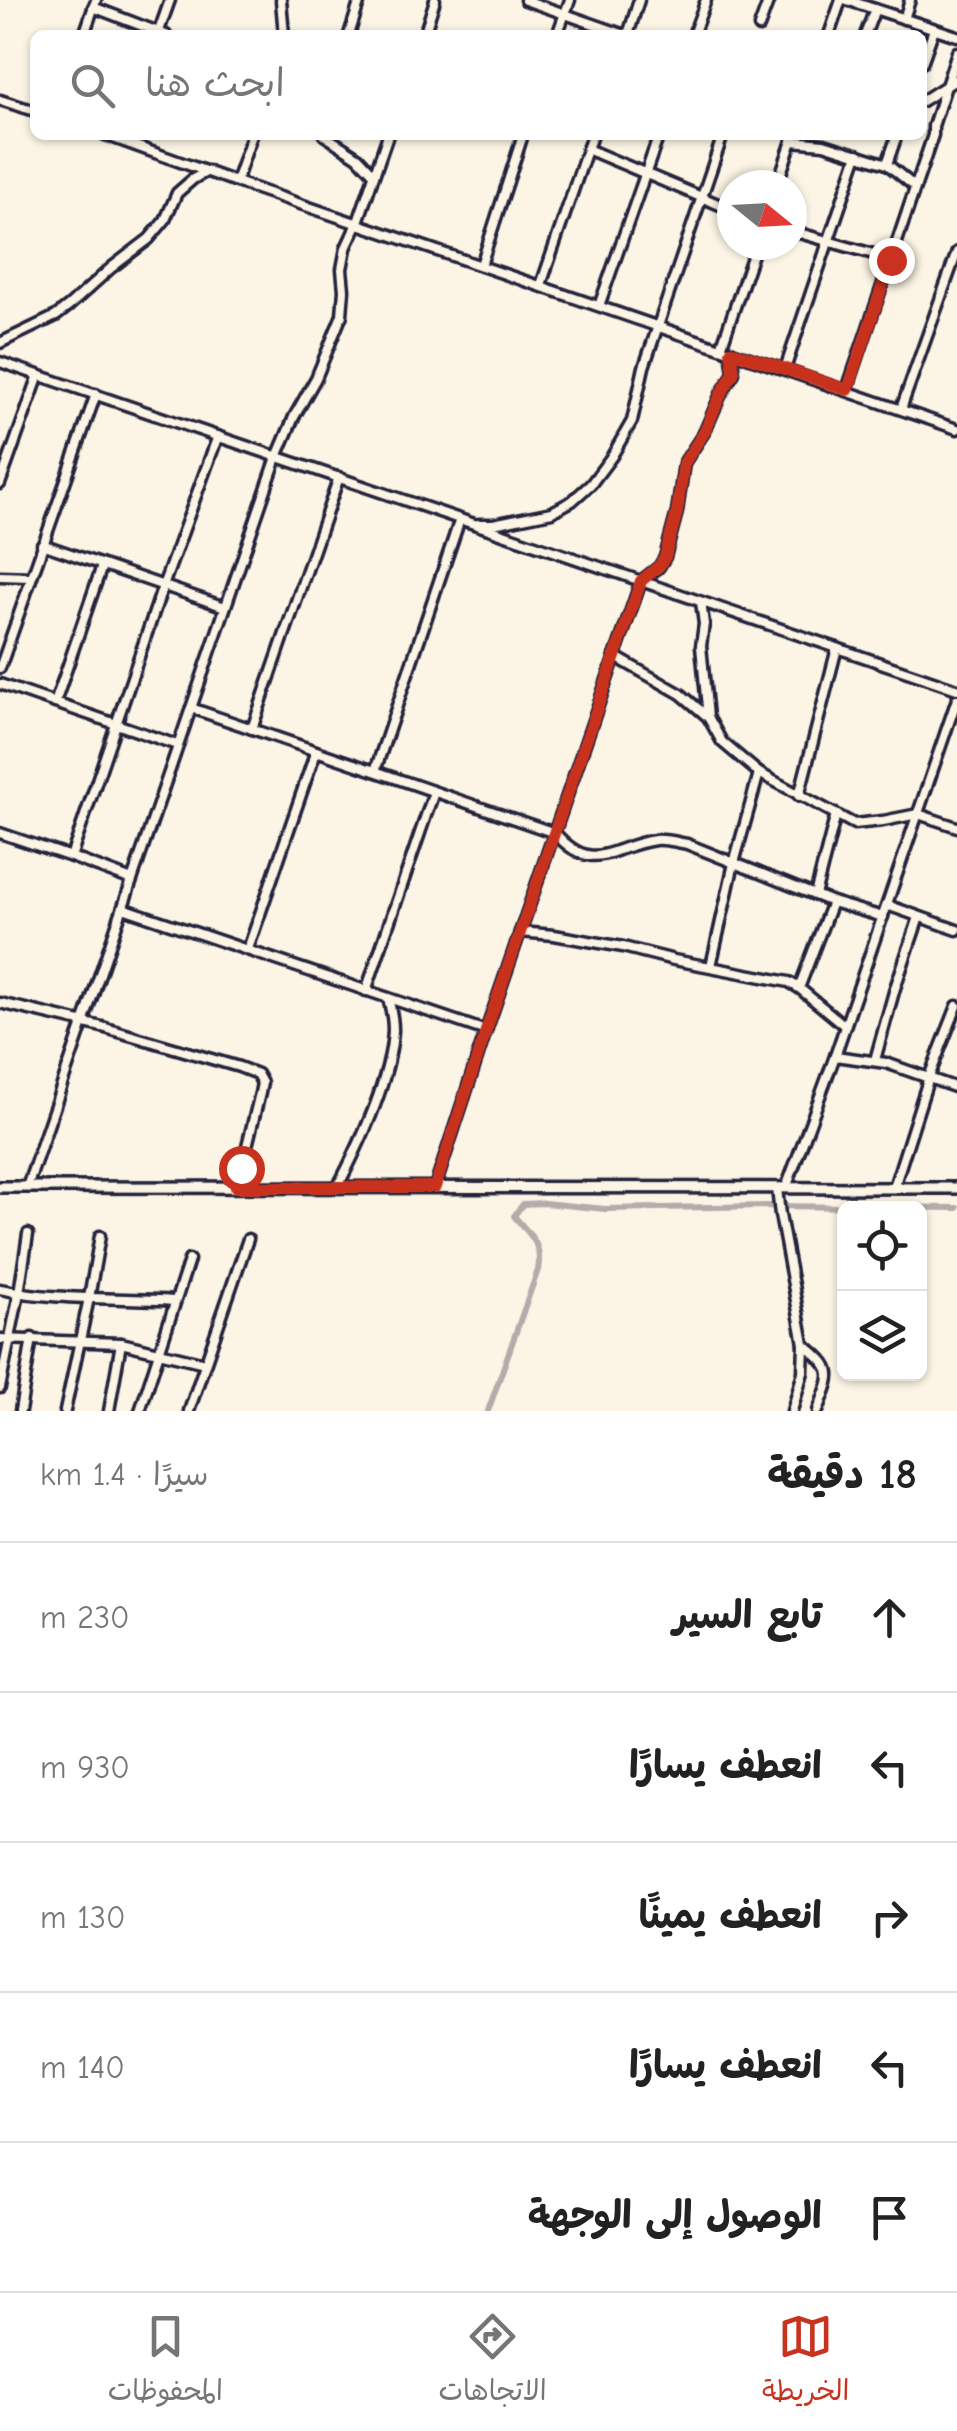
<!DOCTYPE html>
<html lang="ar">
<head>
<meta charset="utf-8">
<style>
  :root { --surface:#fff; --page:#f2f2f2; --text:#222; --muted:#767676; --line:#e0e0e0; --accent:#c8321e }
  body { margin:0; font-family:"Comic Neue","Playpen Sans Arabic",sans-serif; background:var(--page); color:var(--text); direction:rtl }
  .controls { position:absolute; right:30px; bottom:30px; display:grid; overflow:hidden; border-radius:15px; box-shadow:0 2px 8px #0004 }
  .controls button { width:90px; height:90px; display:grid; place-items:center; padding:0; border:0; border-bottom:2px solid var(--line); background:var(--surface); color:var(--text); font:50px sans-serif }
  .compass { position:absolute; left:717px; top:170px; width:90px; height:90px; border-radius:50%; background:var(--surface); box-shadow:0 2px 8px #0004; rotate:108deg }
  .stop { position:absolute; width:30px; height:30px; margin:-22px; border:8px solid #c8321e; border-radius:50%; background:#fff }
  .stop.end { background:#c8321e; border-color:#fff; box-shadow:0 2px 10px #0008 }
  .list { margin:0; padding:0; list-style:none }
  h2 { display:flex; justify-content:space-between; align-items:center; height:130px; margin:0; padding:0 40px; font-size:42px }
  h2 small { font-size:32px; font-weight:400; color:var(--muted) }
  .list li { display:grid; grid-template-columns:65px 1fr auto; gap:30px; align-items:center; box-sizing:border-box; height:150px; padding:0 40px; border-top:2px solid var(--line) }
  .list b { display:block; font-size:38px; white-space:nowrap }
  .list em { font-size:32px; font-style:normal; color:var(--muted) }
  .icon { flex:none; width:55px; height:55px; fill:none; stroke:currentColor; stroke-width:2; stroke-linecap:round; stroke-linejoin:round }
  .map { position:relative; flex:none; width:957px; height:1411px; overflow:hidden; direction:ltr }
  .search { position:absolute; background:var(--surface); box-shadow:0 2px 8px #0004; left:30px; right:30px; top:30px; height:110px; display:flex; align-items:center; gap:25px; box-sizing:border-box; padding:0 35px; border-radius:15px; color:var(--muted); font-size:38px }
  .sheet { height:880px; background:var(--surface) }
  nav { display:flex; justify-content:space-around; align-items:center; box-sizing:border-box; height:140px; border-top:2px solid var(--line); background:var(--surface); font-size:28px; color:var(--muted) }
  nav a { display:grid; justify-items:center; gap:5px }
  nav .on { color:var(--accent) }
  .map>svg:first-child { display:block }
  .lines { fill:none; stroke-linecap:round; stroke-linejoin:round }
  .canal { stroke:#b2adab; stroke-width:6 }
  .minor-casing { stroke:#22223b; stroke-width:15 }
  .tertiary-casing { stroke:#22223b; stroke-width:16 }
  .minor { stroke:#fcf5e5; stroke-width:8 }
  .tertiary { stroke:#fcf5e5; stroke-width:9 }
  .route { stroke:#c8321e; stroke-width:12 }
</style>
</head>
<body>
<div class="map">
<svg width="957" height="1411" viewBox="0 0 957 1411">
  <rect width="100%" height="100%" fill="#fcf5e5"/>
  <filter id="ink" filterUnits="userSpaceOnUse"><feTurbulence type="fractalNoise" baseFrequency=".01" numOctaves="2"/><feDisplacementMap in="SourceGraphic" scale="20" xChannelSelector="R" yChannelSelector="G"/><feConvolveMatrix kernelMatrix="1 2 1 2 8 2 1 2 1" color-interpolation-filters="sRGB"/></filter>
  <g filter="url(#ink)">
    <g class="lines">
      <path class="canal" d="M488 1411 538 1270C543 1244 530 1235 514 1216L523 1204 544 1203 605 1209 768 1206 957 1208"/>
      <defs>
        <g id="minor">
          <path d="M281 0 284 35"/>
          <path d="M525 0 625 35"/>
          <path d="M847 0 957 36"/>
          <path d="M93 7 166 35"/>
          <path d="M904 19 910 0"/>
          <path d="M759 27 769 0"/>
          <path d="M159 31 170 0"/>
          <path d="M84 35 96 0"/>
          <path d="M349 35 360 0"/>
          <path d="M424 35 435 0"/>
          <path d="M557 35 570 0"/>
          <path d="M628 35 639 0"/>
          <path d="M693 35 706 0"/>
          <path d="M829 35 841 0"/>
          <path d="M865 35 875 9"/>
          <path d="M922 63 934 29"/>
          <path d="M0 100 35 111"/>
          <path d="M922 101 957 79"/>
          <path d="M105 135 236 182 957 429"/>
          <path d="M324 135 358 157 374 174"/>
          <path d="M792 141 824 144 887 164 915 187"/>
          <path d="M587 149 732 210"/>
          <path d="M887 164 897 135"/>
          <path d="M236 182 252 135"/>
          <path d="M777 185 794 135"/>
          <path d="M792 231 891 259"/>
          <path d="M481 265 523 135"/>
          <path d="M541 285 592 135"/>
          <path d="M599 306 659 135"/>
          <path d="M0 343 56 316 69 306 111 268 149 239 165 220 177 193 193 179 208 171"/>
          <path d="M721 348 756 245"/>
          <path d="M0 362 957 689"/>
          <path d="M785 369 858 154"/>
          <path d="M847 390 933 135V126L957 52"/>
          <path d="M901 409 957 252"/>
          <path d="M0 484 39 375"/>
          <path d="M479 524H493L552 512 572 501 591 484 612 456 632 421 644 367 723 135"/>
          <path d="M42 544 225 607"/>
          <path d="M0 576 31 577"/>
          <path d="M701 602 704 624 701 646 708 717 722 742 759 773 854 824 883 821 918 814 957 827"/>
          <path d="M614 656 681 694 708 717"/>
          <path d="M0 668 96 394"/>
          <path d="M0 684 177 745"/>
          <path d="M55 703 102 566"/>
          <path d="M191 708 555 833C593 876 611 846 655 840 666 839 676 842 687 844L832 902 883 917"/>
          <path d="M252 729 339 477"/>
          <path d="M375 771 460 519"/>
          <path d="M799 796 837 648"/>
          <path d="M0 833 71 857 132 880"/>
          <path d="M71 857 163 586 218 436"/>
          <path d="M815 895 836 814"/>
          <path d="M887 905 957 930"/>
          <path d="M123 908 486 1031"/>
          <path d="M520 932 554 935 623 947 674 960 789 982 799 988 845 1026"/>
          <path d="M248 949 316 751"/>
          <path d="M711 966 734 863 759 773"/>
          <path d="M799 988 832 902"/>
          <path d="M366 991 434 792"/>
          <path d="M0 1003 102 1027 239 1067 257 1074 262 1083 260 1093 237 1187"/>
          <path d="M835 1056 886 1063 957 1088"/>
          <path d="M875 1060 895 988 919 917"/>
          <path d="M338 1186C360 1144 391 1077 393 1030 393 1019 391 1009 388 998"/>
          <path d="M27 1187 277 457 294 417 316 378 342 315 344 290 342 269 346 248 358 222 388 135"/>
          <path d="M435 1187 486 1031 641 581 659 567 665 557 677 512 684 463 705 431 721 394 734 373 731 351"/>
          <path d="M894 1187 929 1077 957 1006"/>
          <path d="M777 1188 780 1215 804 1344 803 1372 792 1411"/>
          <path d="M786 1188 835 1056 957 699"/>
          <path d="M0 1289C57 1301 117 1297 175 1301"/>
          <path d="M0 1339 121 1343 205 1363"/>
          <path d="M804 1344C838 1372 832 1372 818 1411"/>
          <path d="M0 1388 19 1293 28 1234"/>
          <path d="M20 1411 32 1338"/>
          <path d="M65 1411 89 1298 100 1236"/>
          <path d="M109 1411 121 1343"/>
          <path d="M140 1411 189 1260"/>
          <path d="M189 1411 248 1239"/>
        </g>
        <path id="tertiary" d="M0 1187 957 1188"/>
      </defs>
      <use href="#minor" class="minor-casing"/>
      <use href="#tertiary" class="tertiary-casing"/>
      <use href="#minor" class="minor"/>
      <use href="#tertiary" class="tertiary"/>
    </g>
  </g>
  <g class="lines" filter="url(#ink)">
    <path class="route" d="M241 1168 236 1187H435L486 1031 641 581 659 566 665 557 677 512 684 463 705 431 721 394 734 372 731 351 848 390 891 260"/>
  </g>
</svg>
<div class="controls">
<button><svg class="icon" aria-label="locate" viewBox="0 0 24 24"><circle cx="12" cy="12" r="6"/><path d="M12 2v4M12 18v4M2 12h4M18 12h4"/></svg></button>
<button><svg class="icon" aria-label="layers" viewBox="0 0 24 24"><path d="M12 4l9 5-9 5-9-5zM3 14l9 5 9-5"/></svg></button>
</div>
<svg class="compass" viewBox="-18 -18 36 36"><path d="M0-13l5 13h-10z" fill="#e53935"/><path d="M0 13l5-13h-10z" fill="#767676"/></svg>
<div class="stop" style="left:241px;top:1168px"></div>
<div class="stop end" style="left:891px;top:260px"></div>
<div class="search"><svg class="icon" aria-label="search" viewBox="0 0 24 24"><circle cx="10" cy="10" r="6"/><path d="M15 15l6 6"/></svg>ابحث هنا</div>
</div>
<section class="sheet">
<h2>18 دقيقة<small>سيرًا · 1.4 km</small></h2>
<ul class="list">
<li><svg class="icon" aria-label="ahead" viewBox="0 0 24 24"><path d="M12 20V5M6 11l6-6 6 6"/></svg><div><b>تابع السير</b></div><em>230 m</em></li>
<li><svg class="icon" aria-label="left" viewBox="0 0 24 24"><path d="M17 20v-9H6M10 6l-5 5 5 5"/></svg><div><b>انعطف يسارًا</b></div><em>930 m</em></li>
<li><svg class="icon" aria-label="right" viewBox="0 0 24 24"><path d="M7 20v-9h11M14 6l5 5-5 5"/></svg><div><b>انعطف يمينًا</b></div><em>130 m</em></li>
<li><svg class="icon" aria-label="left" viewBox="0 0 24 24"><path d="M17 20v-9H6M10 6l-5 5 5 5"/></svg><div><b>انعطف يسارًا</b></div><em>140 m</em></li>
<li><svg class="icon" aria-label="arrive" viewBox="0 0 24 24"><path d="M6 21V4h12l-3 4 3 4H6"/></svg><div><b>الوصول إلى الوجهة</b></div></li>
</ul>
</section>
<nav>
<a class="on"><svg class="icon" aria-label="map" viewBox="0 0 24 24"><path d="M3 6l6-2 6 2 6-2v14l-6 2-6-2-6 2zM9 4v14M15 6v14"/></svg>الخريطة</a>
<a><svg class="icon" aria-label="directions" viewBox="0 0 24 24"><path d="M12 3l9 9-9 9-9-9zM9 14v-3h6M13 9l2 2-2 2"/></svg>الاتجاهات</a>
<a><svg class="icon" aria-label="saved" viewBox="0 0 24 24"><path d="M7 4h10v16l-5-4-5 4z"/></svg>المحفوظات</a>
</nav>
</body>
</html>
